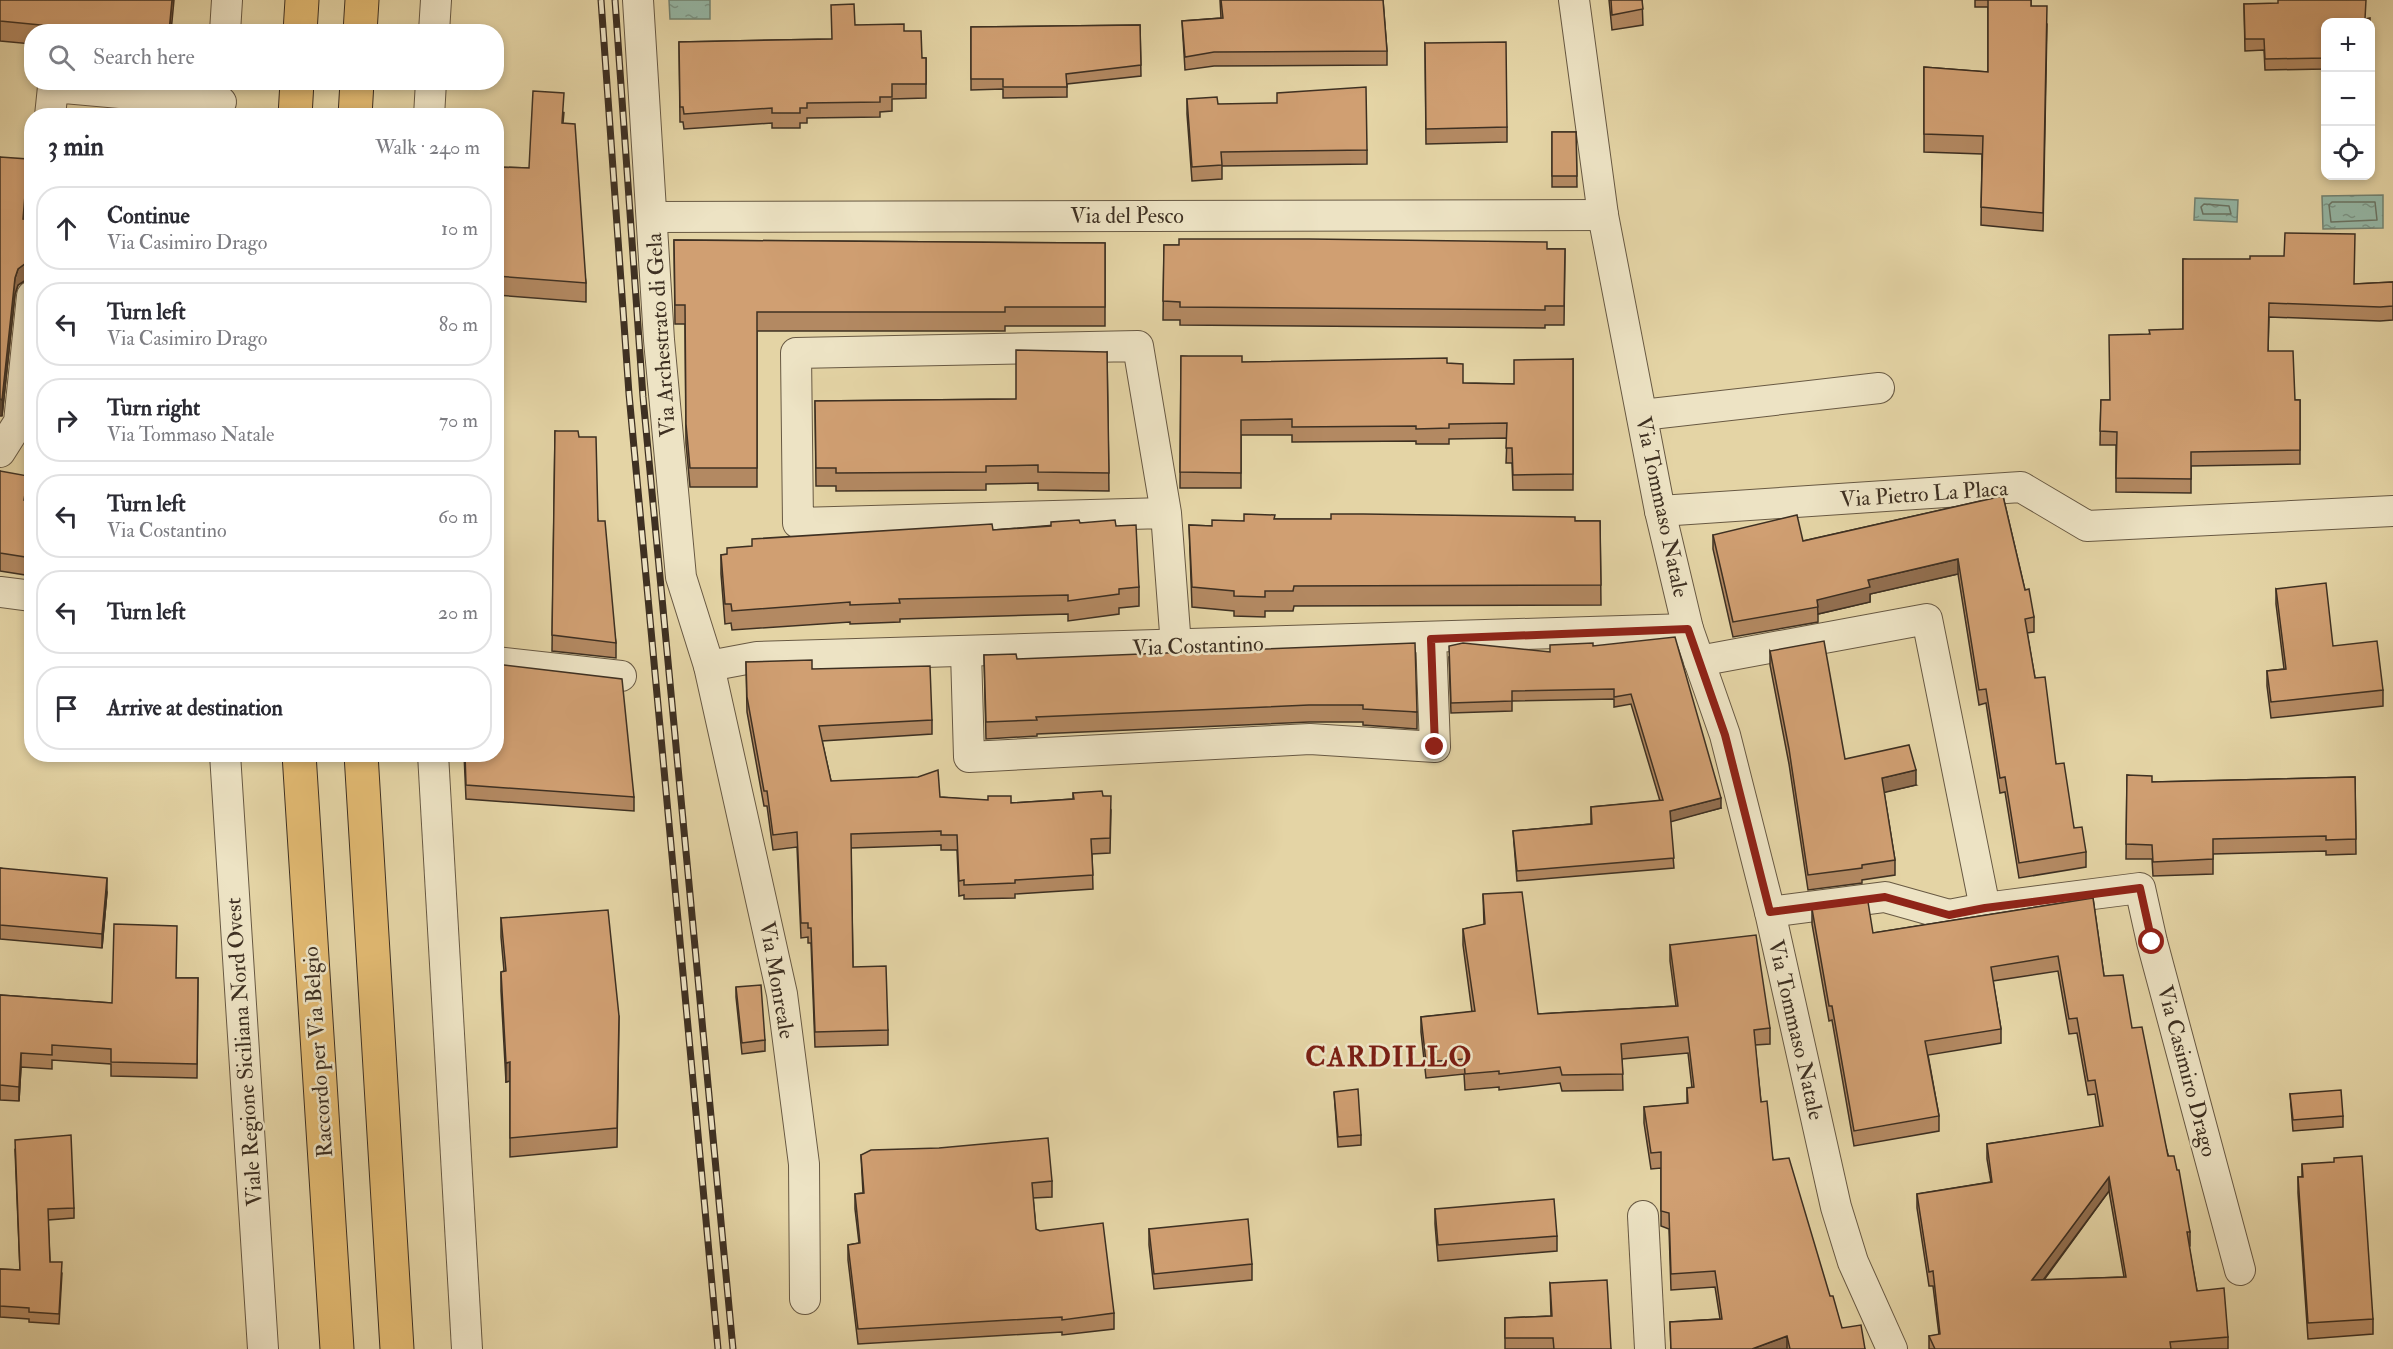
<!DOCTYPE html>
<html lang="en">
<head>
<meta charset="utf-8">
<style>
  :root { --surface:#fff; --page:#f2f2f3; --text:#2b2b33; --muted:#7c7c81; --line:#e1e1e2 }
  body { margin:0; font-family:"IM FELL Double Pica",serif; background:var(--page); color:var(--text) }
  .controls { position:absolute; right:18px; top:18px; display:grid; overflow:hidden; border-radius:12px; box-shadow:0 3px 9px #0003 }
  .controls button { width:54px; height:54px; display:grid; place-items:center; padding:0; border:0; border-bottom:2px solid var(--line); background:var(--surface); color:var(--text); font:30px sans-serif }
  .stop { position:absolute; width:18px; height:18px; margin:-14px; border:4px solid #8f2418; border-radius:50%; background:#fff }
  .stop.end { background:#8f2418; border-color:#fff; box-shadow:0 2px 6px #0008 }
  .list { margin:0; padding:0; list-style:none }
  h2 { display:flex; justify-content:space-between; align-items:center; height:78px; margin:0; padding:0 24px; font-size:26px }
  h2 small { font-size:20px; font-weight:400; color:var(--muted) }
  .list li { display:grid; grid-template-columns:39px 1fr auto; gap:18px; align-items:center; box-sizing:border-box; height:84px; margin:0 12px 12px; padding:0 12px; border:2px solid var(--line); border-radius:24px }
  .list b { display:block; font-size:22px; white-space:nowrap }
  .list p { margin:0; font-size:20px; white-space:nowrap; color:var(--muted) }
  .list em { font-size:20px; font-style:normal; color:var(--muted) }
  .icon { flex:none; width:33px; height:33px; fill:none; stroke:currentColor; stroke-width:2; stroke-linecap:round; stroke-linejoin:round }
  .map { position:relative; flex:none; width:2393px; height:1349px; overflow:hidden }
  .search { position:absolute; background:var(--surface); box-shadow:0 3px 9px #0003; left:24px; top:24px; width:480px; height:66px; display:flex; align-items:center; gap:15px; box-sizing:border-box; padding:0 21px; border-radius:24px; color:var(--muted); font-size:22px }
  .panel { position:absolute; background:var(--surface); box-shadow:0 3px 9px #0003; left:24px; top:108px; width:480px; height:654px; border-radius:24px }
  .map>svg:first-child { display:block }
  .water { fill:url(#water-ripples); stroke:#728272; stroke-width:1.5 }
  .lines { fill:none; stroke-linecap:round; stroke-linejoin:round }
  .shore { stroke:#6a7464; stroke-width:1.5 }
  .minor-casing { stroke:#685943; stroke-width:32 }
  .highway-casing { stroke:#3e3022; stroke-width:35 }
  .minor { stroke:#ede3c4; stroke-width:30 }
  .highway { stroke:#e2ba72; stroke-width:33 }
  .rail-casing { stroke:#3e3022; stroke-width:7 }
  .rail { stroke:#ede3c4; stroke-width:4.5; stroke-dasharray:14; stroke-linecap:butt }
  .wall { fill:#b38962; stroke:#3e3022; stroke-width:1.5; fill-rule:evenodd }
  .shaded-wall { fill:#926f50; stroke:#3e3022; stroke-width:1.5 }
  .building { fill:#d09f72; stroke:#3e3022; stroke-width:1.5; fill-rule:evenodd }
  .route { stroke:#8f2418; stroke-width:8 }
  .labels { text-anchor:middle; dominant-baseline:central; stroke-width:5; stroke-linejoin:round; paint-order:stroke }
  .street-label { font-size:22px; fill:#3e3022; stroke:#ede3c4 }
  .district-label { font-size:28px; font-weight:bold; letter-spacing:1.5px; fill:#7a1f14; stroke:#ede3c4 }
</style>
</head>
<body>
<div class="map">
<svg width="2393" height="1349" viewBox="0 0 2393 1349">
  <defs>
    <pattern id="water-ripples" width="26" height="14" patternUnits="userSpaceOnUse" patternTransform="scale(1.5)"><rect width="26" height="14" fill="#95b8a7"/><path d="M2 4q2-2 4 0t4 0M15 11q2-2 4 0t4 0" fill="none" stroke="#7b9688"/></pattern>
  </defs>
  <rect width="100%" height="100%" fill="#e4d4a5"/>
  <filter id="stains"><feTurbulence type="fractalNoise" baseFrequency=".00333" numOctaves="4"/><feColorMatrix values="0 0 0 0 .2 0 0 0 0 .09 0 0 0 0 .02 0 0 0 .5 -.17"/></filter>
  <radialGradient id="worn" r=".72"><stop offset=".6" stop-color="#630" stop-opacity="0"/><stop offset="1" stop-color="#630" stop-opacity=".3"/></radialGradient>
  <g class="water">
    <path d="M669 0H710V19H670Z"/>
    <path d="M2383 195V228L2323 229 2322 196Z"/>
    <path d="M2195 198 2238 200 2237 222 2194 220Z"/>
  </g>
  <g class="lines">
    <g class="shore">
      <path d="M2332 202H2375L2377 220 2331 222 2329 205Z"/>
      <path d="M2204 204 2229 206 2231 214H2203L2201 207Z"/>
    </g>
    <defs>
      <g id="minor">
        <path d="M638 0 659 340 681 577 709 666 782 994 804 1164 805 1299"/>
        <path d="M1574 0 1603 215 1660 511 1688 629 1725 735 1770 912 1836 1207 1853 1262 1892 1349"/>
        <path d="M225 32 227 0"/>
        <path d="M434 32 436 0"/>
        <path d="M50 116 53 87 221 102"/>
        <path d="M429 116 431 82"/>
        <path d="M652 217 1603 215"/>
        <path d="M1642 415 1879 388"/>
        <path d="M0 452 19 422 32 296"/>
        <path d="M1660 511 2021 487 2087 526 2393 511"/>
        <path d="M1166 513 1138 346 796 353 798 523 1166 513 1176 646"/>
        <path d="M0 592 32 596"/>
        <path d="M966 652 969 757 1310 739 1435 747 1431 638"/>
        <path d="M1699 661 1927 619 1985 908"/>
        <path d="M496 662 621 676"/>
        <path d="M709 666 757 657 1688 629"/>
        <path d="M225 754 263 1349"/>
        <path d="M433 754 467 1349"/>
        <path d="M1770 912 1885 897 1949 915 1985 908 2140 888 2152 942 2240 1270"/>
        <path d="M1643 1216 1650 1349"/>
      </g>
      <g id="highway">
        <path d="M300 32 302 0"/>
        <path d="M360 32 362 0"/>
        <path d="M295 116 297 82"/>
        <path d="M355 116 357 82"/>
        <path d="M299 754 337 1349"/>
        <path d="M361 754 397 1349"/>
      </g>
    </defs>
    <use href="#minor" class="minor-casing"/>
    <use href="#highway" class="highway-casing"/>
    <use href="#minor" class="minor"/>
    <use href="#highway" class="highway"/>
    <defs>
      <g id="rail">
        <path d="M601 0 629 394 718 1349"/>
        <path d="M615 0 643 397 733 1349"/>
      </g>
    </defs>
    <use href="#rail" class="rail-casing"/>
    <use href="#rail" class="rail"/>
  </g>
  <g class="wall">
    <path d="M0 0 171 32H32V44L0 41Z"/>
    <path d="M1220 0H1383L1387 51V65L1214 66 1185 70 1182 21 1221 18Z"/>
    <path d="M1609 0H1642L1643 25 1612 30Z"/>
    <path d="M1975 0H2031V6L2047 24 2043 231 1981 225 1982 154 1924 152V67L1988 72V7H1975Z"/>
    <path d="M2244 4 2366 19 2370 22H2325V69L2265 70 2264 50 2245 51Z"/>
    <path d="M855 25 904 31 922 58H926V98L892 99V111L880 112V117L807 118V123H800V128H772V123L684 129 683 122H680L679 42 832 39Z"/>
    <path d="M1140 25 1141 76 1067 84V97L1003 98V89L971 90V27Z"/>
    <path d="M2370 28 2372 86V97H2370Z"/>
    <path d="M1425 43 1507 127V142L1426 144Z"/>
    <path d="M1187 99 1218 104 1367 150V164L1222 166V179L1192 181 1187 114Z"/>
    <path d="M564 112 563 123 586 283V302L496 295V167L529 168Z"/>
    <path d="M1552 132H1576L1577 187H1552Z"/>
    <path d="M0 157 28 176 24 219 32 220V281L26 280 18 285 15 294 2 416H0Z"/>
    <path d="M674 240 1105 243V326H1005V331H757V487H690L686 443 685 324H675Z"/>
    <path d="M1164 245 1565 249 1564 325H1545V328L1180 325V320H1163Z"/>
    <path d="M2183 259 2355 284 2393 282V320L2380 321 2269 317 2268 351 2295 400H2300V464L2191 466V493L2116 492V445H2100L2101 400H2110L2149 334 2183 329Z"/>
    <path d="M1107 352 1109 491 1038 490V483L986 484V490L836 491V486H816L815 401 1016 399Z"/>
    <path d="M1181 356 1242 362 1447 363 1463 383 1514 384 1573 359V490H1513L1512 463H1506L1507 438 1449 439V444H1416V441L1292 442V435H1241V488H1180Z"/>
    <path d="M555 431 579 437 598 521 616 643V658L552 651Z"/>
    <path d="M0 471 28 494 27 501H32V576L0 571Z"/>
    <path d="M2003 496 2025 590 2034 617V632L2027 633 2035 678 2056 764 2074 828 2086 852V867L2019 878 2005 792 2000 793 1986 703 1979 705 1958 574 1870 594V602L1818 614V622L1733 637 1713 549V535L1803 541Z"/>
    <path d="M1275 519 1600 521 1601 605 1294 606 1293 611H1265V617L1234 616V611L1192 607 1189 525 1212 526 1244 521Z"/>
    <path d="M1080 523 1116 526 1139 587V606L1119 608V614L1068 621V614L900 619V622L850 624V622L732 630 731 623 725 624 721 574V555L993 530Z"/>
    <path d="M2276 589 2333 646 2383 690V706L2271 718 2267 686V671L2284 669 2276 604Z"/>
    <path d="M1593 646 1721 808 1670 821 1674 868 1517 881 1513 831 1591 824V807L1660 801 1631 704 1614 707V699L1512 701V711L1451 713 1449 657 1550 652Z"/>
    <path d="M1770 651 1845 759 1916 785 1884 792 1895 860V875L1862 880V883L1808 890 1789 764 1770 665Z"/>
    <path d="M984 655 1417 712V729L1363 725V722H1309L1037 734V736L986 739Z"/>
    <path d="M746 662 812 669 932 720V734L822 741 831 781 940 797 1011 803 1073 799V793L1103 796 1111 810 1110 853 1092 854 1093 889 1015 894V898L964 899V895L959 896 957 850H941V845L851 848 853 967 888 1030V1045L815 1047 811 943H808V937L801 938 797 847 773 850 767 806H764L747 712Z"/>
    <path d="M464 754 634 797V811L466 799Z"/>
    <path d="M2127 775 2152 782 2355 777 2356 854 2326 855V851L2213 854V874L2153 876 2152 859H2126Z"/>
    <path d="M0 868 107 892 102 948 0 939Z"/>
    <path d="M1483 894 1538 1014 1676 1006 1670 961V945L1770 1028V1044L1755 1045 1761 1102 1773 1160 1842 1328 1865 1349H1671L1670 1322 1720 1319 1715 1287 1671 1290 1669 1229 1661 1226V1168L1651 1169 1644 1123V1107L1687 1104V1088H1692L1688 1053 1622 1059 1623 1090 1562 1091 1560 1083 1499 1090V1087L1465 1090 1464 1074 1426 1078 1421 1032V1017L1472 1012 1463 945V929L1484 925Z"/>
    <path d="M2093 898 2104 976 2132 1028 2190 1232V1246L2189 1247 2197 1291 2228 1337V1349H1929V1336L1939 1335 1933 1286H1929L1917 1208V1194L1991 1182 1987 1159V1144L2100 1127 2095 1094 2088 1095 2077 1033 2069 1034 2058 971 1993 981 2001 1029V1043L1928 1055 1939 1116V1131L1854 1146 1832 1020 1829 1021 1812 924V909L1873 933ZM2109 1191 2124 1277 2044 1280 2066 1250Z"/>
    <path d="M501 918 619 1016 617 1147 510 1157V1081L506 1082 501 991V972L504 971 501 937Z"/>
    <path d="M177 978H198L197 1078 111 1076V1064L52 1060V1069L21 1067 19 1101 0 1100V995L112 1003Z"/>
    <path d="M736 987 765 1040V1051L742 1054 736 997Z"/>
    <path d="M1334 1092 1361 1135V1145L1338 1147Z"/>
    <path d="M2290 1094 2343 1116V1127L2293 1131Z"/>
    <path d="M15 1150 74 1208V1218L48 1220 50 1262 62 1273 59 1324 29 1322V1319L0 1317V1269L20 1270Z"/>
    <path d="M861 1155 1052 1181V1197L1033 1198 1036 1229 1114 1313V1329L1062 1335V1332L858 1344 848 1260V1245L859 1243 855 1209V1194L863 1193Z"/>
    <path d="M2302 1164 2373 1319V1334L2308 1339 2298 1193V1177H2302Z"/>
    <path d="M1435 1209 1557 1236V1251L1438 1261 1435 1224Z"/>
    <path d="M1149 1229 1252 1264V1280L1154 1289 1149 1245Z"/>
    <path d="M1550 1283 1611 1349H1505V1318L1551 1316Z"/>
  </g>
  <g class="shaded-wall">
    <path d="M172 0H174L171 32H169Z"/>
    <path d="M28 159V176L23 236V219Z"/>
    <path d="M26 263V280L18 285 15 294 2 416V400L15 278 18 269Z"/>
    <path d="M28 476V494L24 518V500Z"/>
    <path d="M1958 559V574L1870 594V602L1818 614 1817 600 1868 580Z"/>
    <path d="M1916 770V785L1882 793V778Z"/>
    <path d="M1721 798V808L1670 822V811Z"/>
    <path d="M107 878V892L102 948V934Z"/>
    <path d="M21 1053V1067L19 1101V1087Z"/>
    <path d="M510 1062V1081L506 1082V1063Z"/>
    <path d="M2109 1177V1191L2032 1295V1280Z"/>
    <path d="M1787 1336V1349H1752Z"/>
  </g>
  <g class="building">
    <path d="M0 0H172L169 32H112L0 21Z"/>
    <path d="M1221 0H1383L1387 51 1214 52 1185 57 1182 21 1223 18Z"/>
    <path d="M1611 0H1642L1643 9 1612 15Z"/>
    <path d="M1988 0H2031V6H2047L2043 213 1981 207 1983 136 1924 134V67L1988 72Z"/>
    <path d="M2278 0H2366L2365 19 2370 18V22H2325V58L2265 59 2264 39H2245L2244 4 2278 3Z"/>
    <path d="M854 4 855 25 904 24V31H921L922 58H926V84H892V97H880V102L807 103V108H800V113H772V108L684 114 683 107H680L679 42 832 39 831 5Z"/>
    <path d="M1140 25 1141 65 1066 74 1067 87H1003V79H971V27Z"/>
    <path d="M2370 28 2372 86H2370Z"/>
    <path d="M1506 42 1507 127 1426 129 1425 43Z"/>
    <path d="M1366 87 1367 150 1221 152 1222 165 1192 167 1187 99 1217 97 1218 104 1277 103V93Z"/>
    <path d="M533 91 564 93 562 123 575 124 586 283 496 276V167L529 168Z"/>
    <path d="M1552 132H1576L1577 176H1552Z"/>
    <path d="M0 157 28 159 23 219 32 220V264L26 263 18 269 15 278 2 400 0 399Z"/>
    <path d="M2285 233 2355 234 2354 284 2393 282V306L2380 307 2269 303 2268 351H2293L2295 400H2300V450L2191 452V479L2116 478 2117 432 2100 431 2101 400H2110L2109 335 2150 334 2149 330 2183 329V259H2250V256H2284Z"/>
    <path d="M1179 239H1309L1547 242V249H1565L1564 306H1545V310L1180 307V302L1163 301 1164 245H1179Z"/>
    <path d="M674 240 1105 243V307H1005V312H757V468H690L686 424 685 305H675Z"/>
    <path d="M1016 350 1107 352 1109 473 1038 472V465L986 466V472L836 473V468H816L815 401 1016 399Z"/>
    <path d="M1181 356H1242V362L1447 358V363L1463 364V383L1514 384V360L1573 359V474L1513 475 1512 448H1506L1507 423 1449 424V428L1416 429V426L1292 427V419L1241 420V473L1180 472Z"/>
    <path d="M555 431H578L579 437H596L598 521H605L616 643 552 635Z"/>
    <path d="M0 471 28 476 24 500 32 501V558L0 553Z"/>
    <path d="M2003 496 2025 590 2029 589 2034 617 2025 619 2035 678 2045 677 2056 764 2064 763 2074 828 2082 827 2086 852 2019 863 2005 777 2000 778 1986 689 1979 690 1958 559 1868 580 1870 587 1817 600 1818 607 1733 622 1713 535 1797 515 1803 541Z"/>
    <path d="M1244 514 1275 515 1274 519H1331V514H1363L1575 517V521H1600L1601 585 1294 586 1293 591H1265V597L1234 596V591L1192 587 1189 525 1212 526V520L1244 521Z"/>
    <path d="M1079 520 1080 523 1115 520 1116 526 1136 525 1139 587 1119 589V594L1068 601V595L899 599 900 603 850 605V602L732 611 731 604H725L721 555 727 554V548L752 546V539L992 524 993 530 1051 526V522Z"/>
    <path d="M2326 583 2333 646 2377 641 2383 690 2271 702 2267 671 2286 669 2276 589Z"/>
    <path d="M1675 637 1721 798 1670 811 1674 858 1517 871 1513 831 1592 824 1591 807 1663 800 1631 694 1614 697V689L1512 691V701L1451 703 1449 646 1463 643 1550 652V645L1593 643V646Z"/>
    <path d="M1824 641 1845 759 1909 745 1916 770 1882 778 1895 860 1862 865V868L1808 875 1789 749 1770 651Z"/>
    <path d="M1415 643 1417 712 1363 709V705H1309L1036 717 1037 720 986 722 984 655 1016 654 1017 659Z"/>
    <path d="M812 660V669L930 666 932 720 819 726 831 781 918 777 938 770 940 797 988 800V796H1011V803L1074 799 1073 793 1102 791 1103 796H1111L1110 838 1091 839 1093 875 1015 880V883L964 885V880L959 881 957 835H941V831L851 834 853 967 886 966 888 1030 815 1032 811 928H808V923H801L797 832 773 835 767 791H764L747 697 746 662Z"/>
    <path d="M496 664 622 679 634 797 466 785 465 754H496Z"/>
    <path d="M2127 775 2152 776V782L2355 777 2356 839 2326 840V836L2213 839V859L2153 862 2152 845 2126 844Z"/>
    <path d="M0 868 107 878 102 934 0 925Z"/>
    <path d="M1522 892 1538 1014 1678 1006 1670 945 1756 935 1770 1028 1754 1030 1761 1102 1767 1101 1773 1160 1789 1158 1830 1296H1833L1842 1328 1861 1325 1865 1349H1790L1787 1336 1752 1349H1671L1670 1322 1722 1319 1715 1271 1671 1274 1669 1213 1661 1211V1152L1651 1153 1644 1107 1688 1103 1687 1088 1694 1087 1688 1037 1621 1044 1623 1074 1562 1075 1560 1067 1499 1074V1071L1465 1074 1464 1059 1426 1062 1421 1017 1475 1011 1463 929 1485 924 1483 894Z"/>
    <path d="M2093 898 2104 976 2123 975 2132 1028 2142 1027 2168 1156H2174L2177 1170H2179L2190 1232H2187L2197 1291 2224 1288 2228 1337 2170 1342 2171 1349H1935L1929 1336 1940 1334 1933 1271 1929 1272 1917 1194 1992 1182 1987 1144 2103 1126 2095 1080 2088 1081 2077 1018 2069 1019 2058 956 1991 967 2001 1029 1925 1041 1939 1116 1854 1131 1832 1006H1829L1812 909 1868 902 1873 933ZM2109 1177 2126 1277 2032 1280 2066 1235Z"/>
    <path d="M608 910 619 1016 617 1128 510 1138V1062L506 1063 501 972 506 971 501 918Z"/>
    <path d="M114 924 177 926 176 978H198L197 1064 111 1062V1049L52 1045V1055L21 1053 19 1087 0 1085V995L112 1003Z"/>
    <path d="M761 985 765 1040 742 1043 736 987Z"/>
    <path d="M1358 1089 1361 1135 1338 1137 1334 1092Z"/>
    <path d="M2341 1090 2343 1116 2293 1120 2290 1094Z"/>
    <path d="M71 1135 74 1208 48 1209 50 1262H62L59 1314 29 1312V1308L0 1306V1269L20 1270 15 1140Z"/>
    <path d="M1048 1138 1052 1181 1032 1183 1036 1229 1040 1231 1103 1223 1114 1313 1062 1320V1317L858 1329 848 1245 860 1243 855 1194 864 1193 861 1155 871 1150 939 1148Z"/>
    <path d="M2362 1156 2373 1319 2308 1323 2298 1177H2303L2302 1164 2334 1162V1158Z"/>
    <path d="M1554 1199 1557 1236 1438 1245 1435 1209Z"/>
    <path d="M1248 1219 1252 1264 1154 1274 1149 1229Z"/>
    <path d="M1607 1280 1611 1349H1554L1553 1338H1505V1318L1552 1316 1550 1283Z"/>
  </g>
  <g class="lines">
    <path class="route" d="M1435 747 1431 639 1688 629 1725 735 1770 912 1885 897 1949 915 1985 908 2140 888 2152 942"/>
  </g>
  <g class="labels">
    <g class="street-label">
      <text x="1127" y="216">Via del Pesco</text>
      <text transform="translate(661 335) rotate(-94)">Via Archestrato di Gela</text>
      <text transform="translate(1924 494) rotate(-4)">Via Pietro La Placa</text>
      <text transform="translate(1662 507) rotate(78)">Via Tommaso Natale</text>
      <text transform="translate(1198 646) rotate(-2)">Via Costantino</text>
      <text transform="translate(777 980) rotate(80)">Via Monreale</text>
      <text transform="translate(1796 1030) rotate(77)">Via Tommaso Natale</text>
      <text transform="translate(244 1052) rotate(-94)">Viale Regione Siciliana Nord Ovest</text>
      <text transform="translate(318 1052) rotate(-94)">Raccordo per Via Belgio</text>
      <text transform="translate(2187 1071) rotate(75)">Via Casimiro Drago</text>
    </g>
    <g class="district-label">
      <text x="1389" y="1057">CARDILLO</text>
    </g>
  </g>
  <rect width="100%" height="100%" filter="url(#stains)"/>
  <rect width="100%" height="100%" fill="url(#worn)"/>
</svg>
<div class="controls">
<button>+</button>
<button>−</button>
<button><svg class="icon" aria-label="locate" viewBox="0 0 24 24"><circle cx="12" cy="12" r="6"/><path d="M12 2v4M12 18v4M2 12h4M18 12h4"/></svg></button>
</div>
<div class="stop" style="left:2152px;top:942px"></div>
<div class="stop end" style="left:1435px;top:747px"></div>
<div class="search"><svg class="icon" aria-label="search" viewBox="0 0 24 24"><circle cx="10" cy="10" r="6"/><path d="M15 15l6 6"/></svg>Search here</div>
<section class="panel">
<h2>3 min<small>Walk · 240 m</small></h2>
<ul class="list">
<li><svg class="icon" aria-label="ahead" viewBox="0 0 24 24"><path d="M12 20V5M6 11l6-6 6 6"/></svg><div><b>Continue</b><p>Via Casimiro Drago</p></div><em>10 m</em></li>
<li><svg class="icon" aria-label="left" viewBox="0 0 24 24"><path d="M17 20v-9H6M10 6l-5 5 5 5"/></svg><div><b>Turn left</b><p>Via Casimiro Drago</p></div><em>80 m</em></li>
<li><svg class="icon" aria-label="right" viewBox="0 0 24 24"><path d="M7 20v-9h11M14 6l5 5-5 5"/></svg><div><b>Turn right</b><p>Via Tommaso Natale</p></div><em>70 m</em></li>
<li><svg class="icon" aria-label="left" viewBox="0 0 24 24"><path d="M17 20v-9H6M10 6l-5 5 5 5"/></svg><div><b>Turn left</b><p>Via Costantino</p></div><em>60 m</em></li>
<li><svg class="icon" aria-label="left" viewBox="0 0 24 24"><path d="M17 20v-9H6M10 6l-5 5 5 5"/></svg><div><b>Turn left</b></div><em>20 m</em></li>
<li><svg class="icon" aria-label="arrive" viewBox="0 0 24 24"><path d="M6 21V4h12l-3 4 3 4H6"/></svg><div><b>Arrive at destination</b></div></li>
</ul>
</section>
</div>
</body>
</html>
